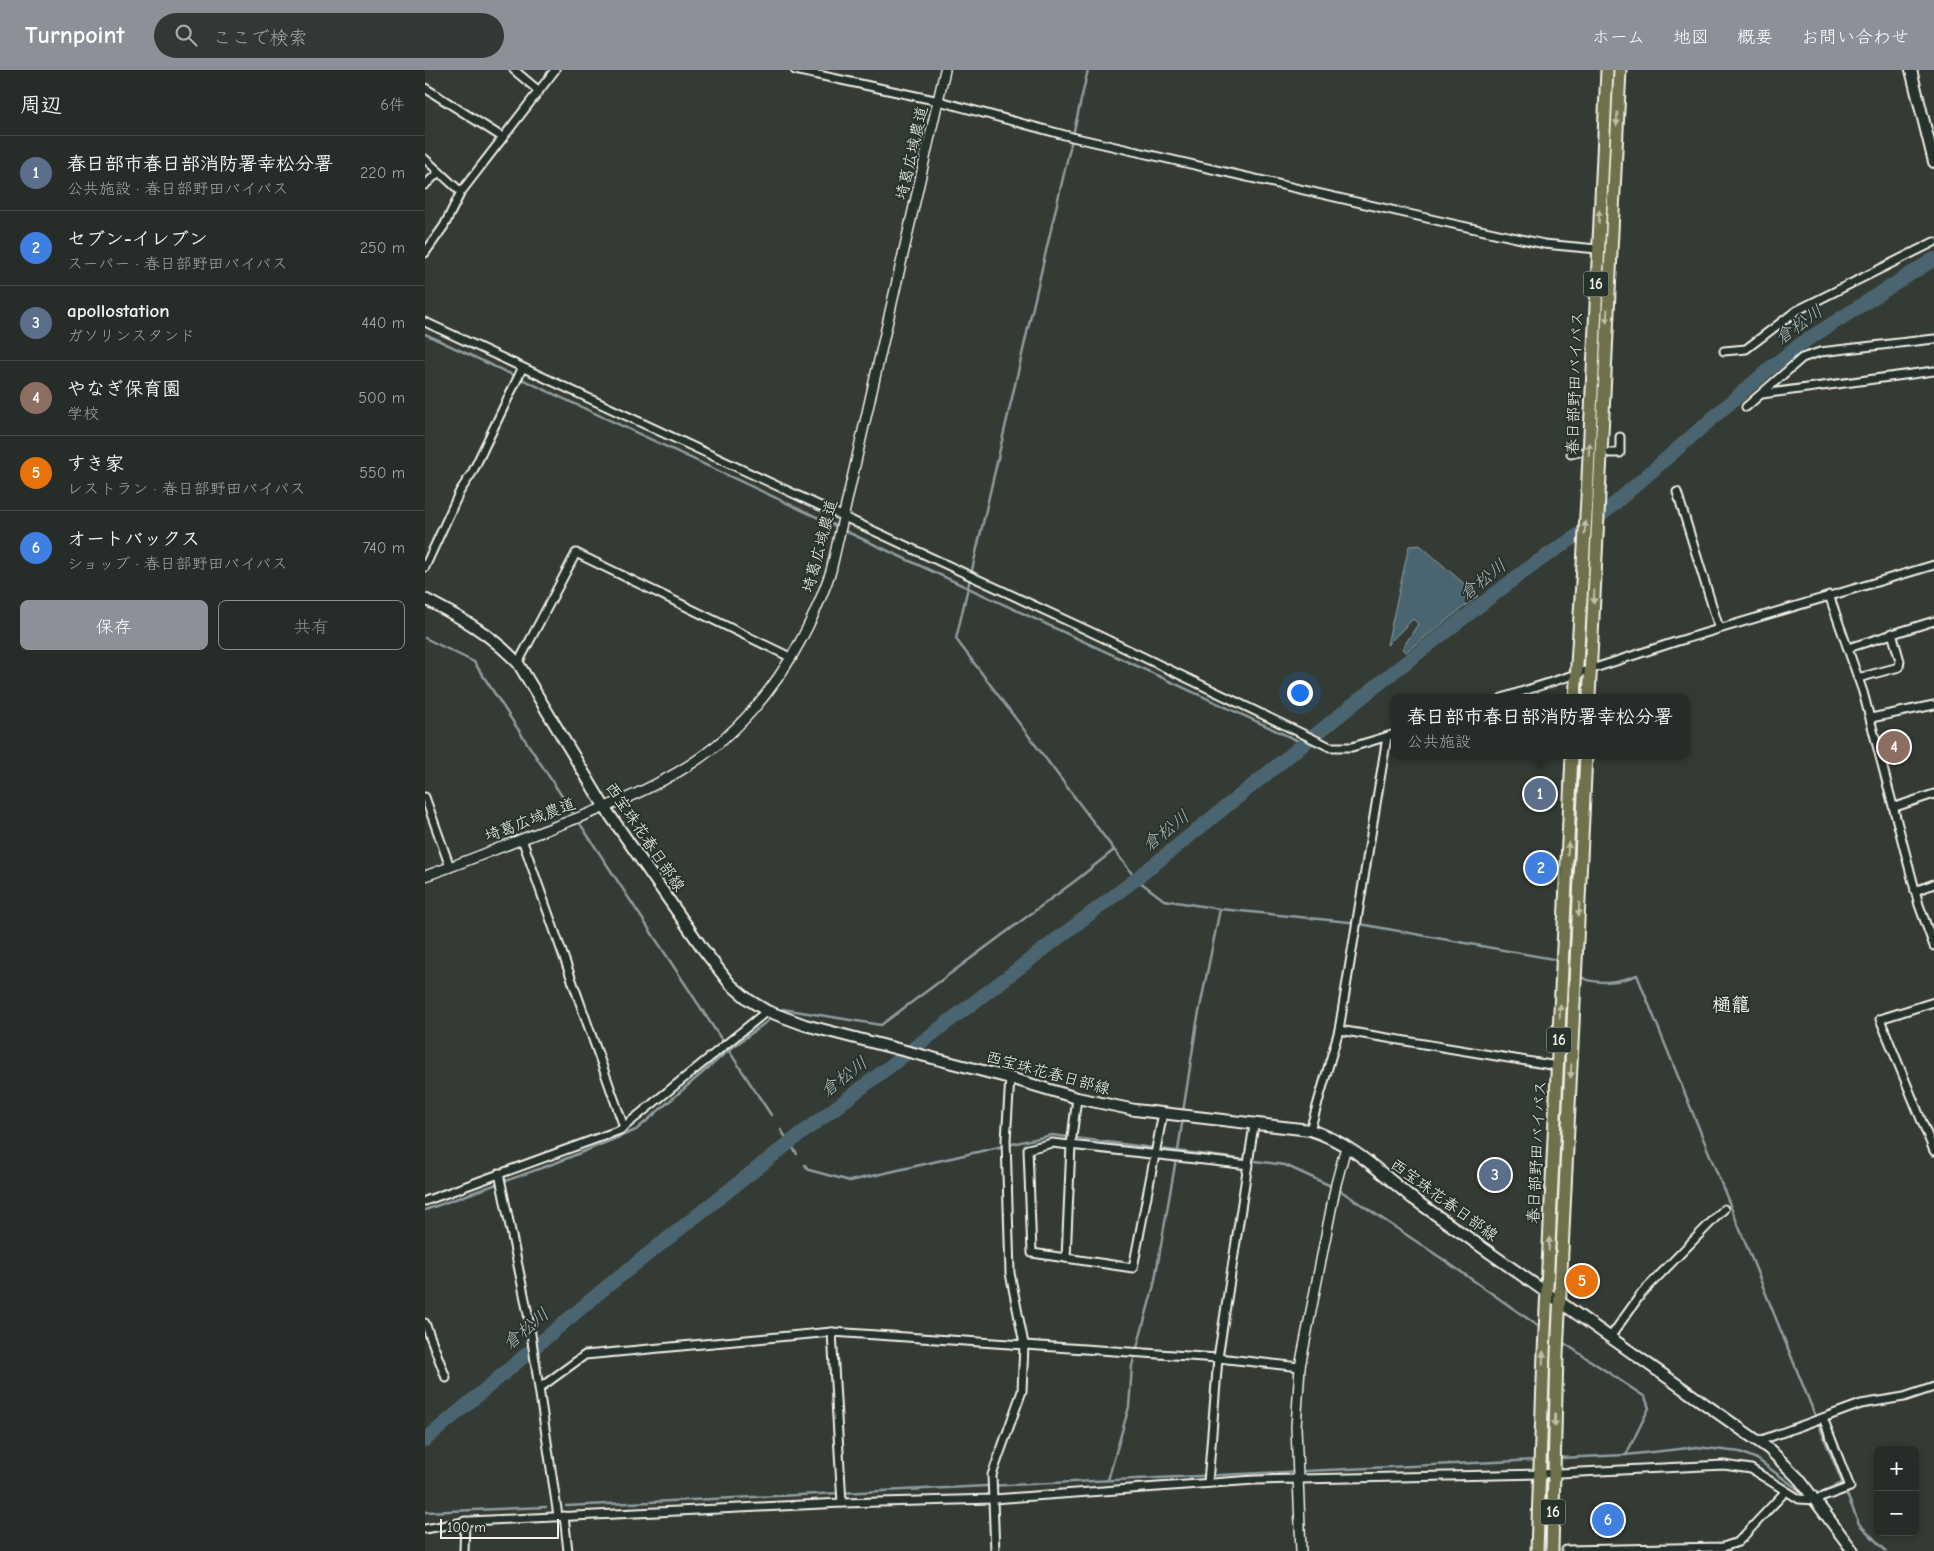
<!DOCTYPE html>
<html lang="ja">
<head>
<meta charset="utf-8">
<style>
  :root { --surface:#262c27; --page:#323833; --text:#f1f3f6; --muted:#a4a7a7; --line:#424844; --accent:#8c9099 }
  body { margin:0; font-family:"Comic Neue","Klee One",sans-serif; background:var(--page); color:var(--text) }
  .controls { position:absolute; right:15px; bottom:15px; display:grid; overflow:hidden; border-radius:8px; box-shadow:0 2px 8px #0003 }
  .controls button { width:45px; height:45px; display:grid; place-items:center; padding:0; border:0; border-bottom:1px solid var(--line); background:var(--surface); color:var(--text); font:25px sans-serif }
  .scale { position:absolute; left:15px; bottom:12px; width:119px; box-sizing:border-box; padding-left:5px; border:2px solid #f4f1e8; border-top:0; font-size:14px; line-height:18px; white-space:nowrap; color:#f4f1e8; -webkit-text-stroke:4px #26332d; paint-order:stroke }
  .you { position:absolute; left:874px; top:622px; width:18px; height:18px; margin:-12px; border:4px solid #fff; border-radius:50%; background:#1a73e8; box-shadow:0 0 0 8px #1a73e833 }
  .badge { display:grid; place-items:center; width:32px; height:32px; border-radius:50%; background:var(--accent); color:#fff; font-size:16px; font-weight:700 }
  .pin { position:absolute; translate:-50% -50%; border:2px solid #fff; box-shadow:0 1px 5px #0006 }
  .popup { position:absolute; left:966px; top:624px; width:298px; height:65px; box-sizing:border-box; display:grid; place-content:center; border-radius:8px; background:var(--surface); filter:drop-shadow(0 1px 4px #0005); font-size:16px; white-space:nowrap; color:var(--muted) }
  .popup b { font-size:19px; color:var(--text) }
  .popup::after { content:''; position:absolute; left:50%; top:100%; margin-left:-10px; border:10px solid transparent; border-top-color:var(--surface) }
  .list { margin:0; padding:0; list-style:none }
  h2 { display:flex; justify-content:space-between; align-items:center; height:65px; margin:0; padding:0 20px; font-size:21px }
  h2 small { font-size:16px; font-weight:400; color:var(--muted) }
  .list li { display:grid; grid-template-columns:32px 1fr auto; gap:15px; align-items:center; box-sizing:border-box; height:75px; padding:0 20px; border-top:1px solid var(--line) }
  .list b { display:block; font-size:19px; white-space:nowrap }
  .list p { margin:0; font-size:16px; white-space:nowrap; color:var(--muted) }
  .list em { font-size:16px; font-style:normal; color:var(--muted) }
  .actions { display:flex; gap:10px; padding:15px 20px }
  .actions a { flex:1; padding:11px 0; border:1px solid var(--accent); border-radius:8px; text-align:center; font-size:18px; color:var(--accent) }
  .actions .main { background:var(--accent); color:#fff }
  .icon { flex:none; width:28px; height:28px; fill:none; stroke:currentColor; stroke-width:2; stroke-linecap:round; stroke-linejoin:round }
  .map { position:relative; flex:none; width:1509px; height:1481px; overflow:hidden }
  header { display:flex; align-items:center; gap:30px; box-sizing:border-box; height:70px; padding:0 25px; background:var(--accent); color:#fff }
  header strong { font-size:24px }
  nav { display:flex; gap:28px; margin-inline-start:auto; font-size:18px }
  .search { width:350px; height:45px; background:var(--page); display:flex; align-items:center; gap:12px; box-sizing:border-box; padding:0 18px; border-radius:28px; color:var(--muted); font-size:19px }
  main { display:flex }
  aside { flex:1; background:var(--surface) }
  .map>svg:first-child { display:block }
  .water { fill:#4c6570; stroke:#8f9da0 }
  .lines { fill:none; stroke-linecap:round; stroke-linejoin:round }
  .stream { stroke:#8f9da0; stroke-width:2.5 }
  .river { stroke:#4c6570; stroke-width:14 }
  .minor-casing { stroke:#f4f1e8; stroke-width:11 }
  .tertiary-casing { stroke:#f4f1e8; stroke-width:12 }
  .secondary-casing { stroke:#f4f1e8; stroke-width:14 }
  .trunk-casing { stroke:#f4f1e8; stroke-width:15 }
  .minor { stroke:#26332d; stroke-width:7 }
  .tertiary { stroke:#26332d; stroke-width:9 }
  .secondary { stroke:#26332d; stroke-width:10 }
  .trunk { stroke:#6e714b; stroke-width:11 }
  .oneway { fill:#bebea9 }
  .labels { text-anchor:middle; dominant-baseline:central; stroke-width:4; stroke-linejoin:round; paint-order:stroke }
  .shield { fill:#26332d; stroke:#b6b8b0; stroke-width:1 }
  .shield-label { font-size:15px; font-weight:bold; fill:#f4f1e8 }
  .street-label { font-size:16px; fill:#f4f1e8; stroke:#26332d }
  .water-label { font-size:18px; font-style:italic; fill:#b1b9b8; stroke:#26332d }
  .quarter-label { font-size:19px; font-weight:bold; fill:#f4f1e8; stroke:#26332d }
</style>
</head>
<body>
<header>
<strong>Turnpoint</strong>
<div class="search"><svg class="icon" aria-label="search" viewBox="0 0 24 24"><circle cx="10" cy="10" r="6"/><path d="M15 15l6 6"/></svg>ここで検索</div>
<nav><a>ホーム</a><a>地図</a><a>概要</a><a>お問い合わせ</a></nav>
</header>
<main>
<aside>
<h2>周辺<small>6件</small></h2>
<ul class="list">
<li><span class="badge" style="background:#5c6f8a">1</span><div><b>春日部市春日部消防署幸松分署</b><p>公共施設 · 春日部野田バイパス</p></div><em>220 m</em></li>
<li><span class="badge" style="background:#3f7fe0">2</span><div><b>セブン-イレブン</b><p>スーパー · 春日部野田バイパス</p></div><em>250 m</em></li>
<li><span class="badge" style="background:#5c6f8a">3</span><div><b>apollostation</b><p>ガソリンスタンド</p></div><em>440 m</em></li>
<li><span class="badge" style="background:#8d6e63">4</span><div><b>やなぎ保育園</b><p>学校</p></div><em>500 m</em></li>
<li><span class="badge" style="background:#e8710a">5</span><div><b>すき家</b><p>レストラン · 春日部野田バイパス</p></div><em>550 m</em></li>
<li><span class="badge" style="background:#3f7fe0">6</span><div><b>オートバックス</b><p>ショップ · 春日部野田バイパス</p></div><em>740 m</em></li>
</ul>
<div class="actions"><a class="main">保存</a><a>共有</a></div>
</aside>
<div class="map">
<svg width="1509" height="1481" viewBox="0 0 1509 1481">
  <rect width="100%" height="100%" fill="#333b34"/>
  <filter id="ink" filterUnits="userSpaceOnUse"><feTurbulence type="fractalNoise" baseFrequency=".02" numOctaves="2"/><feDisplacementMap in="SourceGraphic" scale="10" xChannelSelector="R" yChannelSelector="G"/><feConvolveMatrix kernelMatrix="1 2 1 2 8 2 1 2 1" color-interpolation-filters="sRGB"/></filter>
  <g filter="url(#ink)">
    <path class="water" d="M995 475 1053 526 981 582 977 579 993 554 988 549 962 575 984 476Z"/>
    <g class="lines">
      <g class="stream">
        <path d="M663 0 531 569 711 809 739 830 795 839 924 852 1128 889 1135 893"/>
        <path d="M0 264 413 457"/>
        <path d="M418 460 880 674"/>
        <path d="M0 568 49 592 346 1045"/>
        <path d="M1154 906C1171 916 1195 912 1212 905L1434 1454 1461 1481"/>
        <path d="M354 942 358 939 456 955 650 811 689 780"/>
        <path d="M758 1042 772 952 795 839"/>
        <path d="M356 1060 372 1084"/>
        <path d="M753 1081 758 1047"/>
        <path d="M380 1095 384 1100 425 1111 627 1065 860 1095 908 1117"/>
        <path d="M913 1119 1022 1192 1116 1258"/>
        <path d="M0 1140 133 1092 211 1060 304 980 348 947"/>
        <path d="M1136 1271 1220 1327 1224 1338 1201 1385"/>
        <path d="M1134 1388 1201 1385 1272 1377 1315 1382 1332 1389 1375 1421 1380 1422"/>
        <path d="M683 1410 704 1337 707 1296 729 1215 751 1089"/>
        <path d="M1388 1422 1394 1423 1418 1413"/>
        <path d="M141 1436 1111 1390"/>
        <path d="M0 1442 121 1437"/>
      </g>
      <path class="river" d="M0 1370 180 1218 364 1073 711 809 966 604 1106 496 1156 463 1345 298 1377 273 1509 189"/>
      <defs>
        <g id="minor">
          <path d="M89 0 114 21"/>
          <path d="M370 0 514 31 647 67 1019 152 1119 174 1172 179"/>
          <path d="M0 18 77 67"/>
          <path d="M0 89 36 122"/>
          <path d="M0 115 14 102"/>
          <path d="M0 183 19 156 36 122 130 0"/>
          <path d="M0 252 664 561 905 677H927L970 664"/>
          <path d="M1299 281 1321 279 1371 241 1509 172"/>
          <path d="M1337 324 1509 301"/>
          <path d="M1321 337 1377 288 1395 282 1509 269"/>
          <path d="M1185 383H1195V367"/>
          <path d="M1146 384 1154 382"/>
          <path d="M1252 422 1294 558"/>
          <path d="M0 497 35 421 47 403 97 299"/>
          <path d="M1404 525 1438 622 1494 835 1509 876"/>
          <path d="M1423 578 1509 551"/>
          <path d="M93 593 151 483 367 588"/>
          <path d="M1433 608 1474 597 1475 591 1467 563"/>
          <path d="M1077 628 1250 572 1509 495"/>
          <path d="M1446 648 1509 635"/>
          <path d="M0 727 25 797"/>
          <path d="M1470 737 1509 724"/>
          <path d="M97 769 199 1057"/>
          <path d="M1490 821 1509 814"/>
          <path d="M1509 932 1455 949 1509 1081"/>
          <path d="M914 960 1132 996"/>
          <path d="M738 1043 708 1198 607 1183 603 1079 627 1073 824 1095"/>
          <path d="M885 1060 914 960 962 667"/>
          <path d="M74 1103 103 1244 133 1446"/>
          <path d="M0 1131 195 1060 342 941"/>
          <path d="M641 1188 646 1075 652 1028"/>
          <path d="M0 1253 21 1308"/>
          <path d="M407 1262 417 1433"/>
          <path d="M1186 1266 1216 1224 1299 1139"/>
          <path d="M116 1317 160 1285 407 1262 793 1288 875 1297"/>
          <path d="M1334 1371 1436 1334 1479 1327 1509 1317"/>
          <path d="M783 1413 793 1288 829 1055"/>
          <path d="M139 1446 143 1481"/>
          <path d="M0 1459 44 1451 417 1433 569 1429 829 1410 1114 1404 1299 1395 1326 1399 1374 1429 1390 1430 1425 1417 1398 1348"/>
          <path d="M1141 1480 1298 1477 1313 1472 1361 1421"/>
          <path d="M39 1481 40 1451"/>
          <path d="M570 1481 567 1405 597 1321 599 1274 585 1203 581 1070 585 1008"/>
        </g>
        <g id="tertiary">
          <path d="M0 806C41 792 80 775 121 760 171 741 224 722 269 692 336 647 380 576 406 501L520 0"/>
          <path d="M876 1481 871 1357 875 1297 911 1114 921 1077"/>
        </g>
        <g id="secondary">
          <path d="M1486 0 1509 92"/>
          <path d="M0 529C38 549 63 562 93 593L180 738 278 879 305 914 324 930 342 941 380 955 585 1008 652 1028 710 1040 885 1060C925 1072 955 1102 987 1128L1344 1379 1374 1409 1428 1481"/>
        </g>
        <g id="trunk">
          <path d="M1150 628 1162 428 1182 0"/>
          <path d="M1164 628 1195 0"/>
          <path d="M1112 1481 1119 1282 1147 685"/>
          <path d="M1127 1481 1132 1285 1161 685"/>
        </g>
      </defs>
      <use href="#minor" class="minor-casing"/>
      <use href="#tertiary" class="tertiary-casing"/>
      <use href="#secondary" class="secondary-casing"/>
      <use href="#trunk" class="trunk-casing"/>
      <use href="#minor" class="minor"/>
      <use href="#tertiary" class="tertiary"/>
      <use href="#secondary" class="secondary"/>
      <use href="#trunk" class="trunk"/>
    </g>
    <defs><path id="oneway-solid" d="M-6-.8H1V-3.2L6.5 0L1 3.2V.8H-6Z" transform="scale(1.25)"/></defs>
    <g class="oneway">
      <use href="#oneway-solid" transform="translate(1192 49) rotate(93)"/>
      <use href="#oneway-solid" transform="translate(1174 147) rotate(-87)"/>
      <use href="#oneway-solid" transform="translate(1182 246) rotate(93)"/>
      <use href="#oneway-solid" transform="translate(1164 379) rotate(-88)"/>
      <use href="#oneway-solid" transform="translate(1160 458) rotate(-86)"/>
      <use href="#oneway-solid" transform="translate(1169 527) rotate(93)"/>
      <use href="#oneway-solid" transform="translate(1143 779) rotate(-87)"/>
      <use href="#oneway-solid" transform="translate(1154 839) rotate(93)"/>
      <use href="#oneway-solid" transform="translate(1135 941) rotate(-87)"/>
      <use href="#oneway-solid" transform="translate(1146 1001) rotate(93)"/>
      <use href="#oneway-solid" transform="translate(1124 1174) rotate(-87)"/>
      <use href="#oneway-solid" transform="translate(1118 1288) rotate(-88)"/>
      <use href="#oneway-solid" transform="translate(1130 1350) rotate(92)"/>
    </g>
  </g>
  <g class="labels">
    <g class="shield">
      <rect x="1158.5" y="201.5" width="25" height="25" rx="4"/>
      <rect x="1121.5" y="957.5" width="25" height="25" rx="4"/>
      <rect x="1115.5" y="1429.5" width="25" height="25" rx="4"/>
    </g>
    <g class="shield-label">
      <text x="1171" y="214">16</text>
      <text x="1134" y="970">16</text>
      <text x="1128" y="1442">16</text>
    </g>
    <g class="street-label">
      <text transform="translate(487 83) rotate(-77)">埼葛広域農道</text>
      <text transform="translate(1150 313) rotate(-88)">春日部野田バイパス</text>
      <text transform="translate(395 476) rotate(-75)">埼葛広域農道</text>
      <text transform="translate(105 750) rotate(-21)">埼葛広域農道</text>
      <text transform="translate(220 767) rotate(56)">西宝珠花春日部線</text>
      <text transform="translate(623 1003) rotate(15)">西宝珠花春日部線</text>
      <text transform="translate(1112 1082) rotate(-87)">春日部野田バイパス</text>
      <text transform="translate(1019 1130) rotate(36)">西宝珠花春日部線</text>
    </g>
    <g class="water-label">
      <text transform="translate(1374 255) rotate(-35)">倉松川</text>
      <text transform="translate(1058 510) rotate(-38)">倉松川</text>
      <text transform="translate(741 761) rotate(-38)">倉松川</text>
      <text transform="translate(419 1007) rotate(-37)">倉松川</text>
      <text transform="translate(101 1259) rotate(-40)">倉松川</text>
    </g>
    <g class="quarter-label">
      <text x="1306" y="935">樋籠</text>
    </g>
  </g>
</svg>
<div class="controls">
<button>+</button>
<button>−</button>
</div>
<div class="scale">100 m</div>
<div class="you"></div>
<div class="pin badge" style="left:1115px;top:724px;background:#5c6f8a">1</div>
<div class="popup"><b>春日部市春日部消防署幸松分署</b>公共施設</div>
<div class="pin badge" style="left:1116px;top:798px;background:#3f7fe0">2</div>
<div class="pin badge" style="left:1070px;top:1105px;background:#5c6f8a">3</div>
<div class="pin badge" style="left:1469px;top:677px;background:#8d6e63">4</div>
<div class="pin badge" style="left:1157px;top:1211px;background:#e8710a">5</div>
<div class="pin badge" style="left:1183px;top:1450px;background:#3f7fe0">6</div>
</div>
</main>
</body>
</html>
